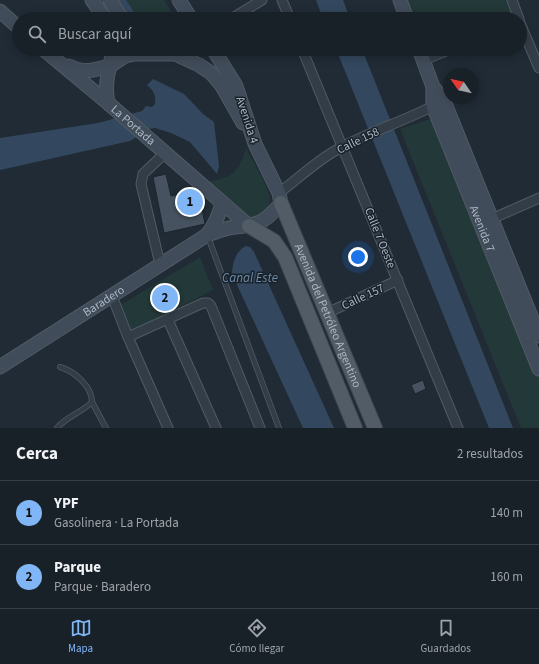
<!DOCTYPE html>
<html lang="es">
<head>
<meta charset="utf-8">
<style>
  :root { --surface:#182028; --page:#252d34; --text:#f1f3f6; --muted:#9fa3a8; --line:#363e45; --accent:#80b6f6 }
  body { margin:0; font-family:"Source Sans 3",sans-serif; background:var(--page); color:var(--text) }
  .compass { position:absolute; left:443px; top:68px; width:36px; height:36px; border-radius:50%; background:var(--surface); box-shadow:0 2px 10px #0003; rotate:304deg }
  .you { position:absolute; left:358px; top:257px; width:14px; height:14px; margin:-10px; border:3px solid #fff; border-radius:50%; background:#1a73e8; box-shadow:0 0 0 6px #1a73e833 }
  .badge { display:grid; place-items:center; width:26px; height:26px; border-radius:50%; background:var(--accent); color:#111; font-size:13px; font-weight:700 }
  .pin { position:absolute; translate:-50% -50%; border:2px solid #fff; box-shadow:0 1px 4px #0006 }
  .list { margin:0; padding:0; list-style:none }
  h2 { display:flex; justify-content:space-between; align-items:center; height:52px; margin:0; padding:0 16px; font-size:17px }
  h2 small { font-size:13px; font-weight:400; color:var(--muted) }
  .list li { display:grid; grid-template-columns:26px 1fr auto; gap:12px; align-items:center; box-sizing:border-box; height:64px; padding:0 16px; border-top:1px solid var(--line) }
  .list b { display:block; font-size:15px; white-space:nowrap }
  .list p { margin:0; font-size:13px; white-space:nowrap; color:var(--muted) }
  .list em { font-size:13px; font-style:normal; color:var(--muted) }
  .icon { flex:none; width:22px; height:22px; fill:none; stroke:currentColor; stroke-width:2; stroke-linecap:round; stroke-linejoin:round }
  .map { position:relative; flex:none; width:539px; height:428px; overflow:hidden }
  .search { position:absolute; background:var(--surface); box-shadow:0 2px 10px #0003; left:12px; right:12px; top:12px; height:44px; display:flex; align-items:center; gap:10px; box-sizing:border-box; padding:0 14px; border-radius:22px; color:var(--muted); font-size:15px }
  .sheet { height:180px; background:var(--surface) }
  nav { display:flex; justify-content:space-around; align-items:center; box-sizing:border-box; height:56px; border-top:1px solid var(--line); background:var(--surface); font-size:11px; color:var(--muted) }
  nav a { display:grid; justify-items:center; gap:2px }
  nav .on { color:var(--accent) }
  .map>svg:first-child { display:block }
  .green { fill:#233838 }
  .water { fill:#33485e }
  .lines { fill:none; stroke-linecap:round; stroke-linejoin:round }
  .canal { stroke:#33485e; stroke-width:9 }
  .building { fill:#465260; stroke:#1b242d }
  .lane-casing { stroke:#515b65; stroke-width:6 }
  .street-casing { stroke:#515b65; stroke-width:11 }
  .secondary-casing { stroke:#515b65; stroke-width:15 }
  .primary-casing { stroke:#3d4650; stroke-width:16 }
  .lane { stroke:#333d47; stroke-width:4.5 }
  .street { stroke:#333d47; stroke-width:9 }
  .secondary { stroke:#414c5a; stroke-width:13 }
  .primary { stroke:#515c67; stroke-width:14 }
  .labels { text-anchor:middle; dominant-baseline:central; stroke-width:3; stroke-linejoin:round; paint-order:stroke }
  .street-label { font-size:12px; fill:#adb8c4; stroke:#19222b }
  .water-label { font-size:13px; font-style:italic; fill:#6e8ba8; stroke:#19222b }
</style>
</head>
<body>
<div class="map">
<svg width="539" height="428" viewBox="0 0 539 428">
  <rect width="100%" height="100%" fill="#202b36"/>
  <g class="green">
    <path d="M117 0H164L176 19H129Z"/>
    <path d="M403 0H507L515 18 410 19Z"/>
    <path d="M434 118 539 375V428H521L400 129Z"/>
    <path d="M246 148C251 158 270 189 270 199 269 211 260 216 249 218L207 182C232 177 238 174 246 148Z"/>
    <path d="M200 257 213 290 131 331 119 306Z"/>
  </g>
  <g class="water">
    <path d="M316 0H343L350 19H323Z"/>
    <path d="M336 49H362L513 428H489Z"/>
    <path d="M153 79 184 94 203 114 214 122 219 166 217 174 190 142 171 133 155 128 149 129 130 141 0 170V138L98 123 142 111 146 106 152 107 155 104C156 95 154 91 147 85Z"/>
    <path d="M246 246 250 247 254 252 334 428H303L232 274C232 264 236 250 246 246Z"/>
  </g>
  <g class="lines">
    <path class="canal" d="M121 0 133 19"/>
  </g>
  <g class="building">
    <path d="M166 174 171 196 196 191 199 193 205 224 164 233 153 177Z"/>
    <path d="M423 380 426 389 415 394 411 385Z"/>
  </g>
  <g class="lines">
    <defs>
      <g id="lane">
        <path d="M208 237 279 428"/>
        <path d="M60 367C74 371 92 386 92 402L106 428"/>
        <path d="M57 428C67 416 81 413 92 402"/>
      </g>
      <g id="street">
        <path d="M282 0 290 19"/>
        <path d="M512 0 519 19"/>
        <path d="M231 19 262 0"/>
        <path d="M520 23 539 68"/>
        <path d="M302 49 458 428"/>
        <path d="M424 60 451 49"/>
        <path d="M279 193C300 177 321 157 344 146 374 130 407 120 437 104"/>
        <path d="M487 221 539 198"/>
        <path d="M160 264 141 184 143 174 165 153"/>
        <path d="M112 296 128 337 168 428"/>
        <path d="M327 313 398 280"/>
        <path d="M168 320 216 428"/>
        <path d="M128 337 203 303H208L211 306 260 428"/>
      </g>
      <g id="secondary">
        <path d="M92 0 105 19"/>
        <path d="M110 0 122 19"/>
        <path d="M179 0 191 19"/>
        <path d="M400 0 407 19"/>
        <path d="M0 11 19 28"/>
        <path id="s1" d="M43 49 108 103 249 226"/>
        <path d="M419 49 433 87 444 101 539 336"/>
        <path d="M69 66C86 74 92 70 110 66L113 49"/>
        <path id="s2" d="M433 87V106L539 369"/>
        <path d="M108 103C105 89 106 79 110 66L125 56 135 54H175L199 65 211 73 222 86 243 123"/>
        <path d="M207 235C215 225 219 216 222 203"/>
        <path id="s3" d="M0 367 207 235C216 232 225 228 235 227 243 226 252 226 260 222 269 218 275 210 281 203L279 193 255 144 236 86 213 49"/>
      </g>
      <g id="primary">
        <path id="s4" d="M281 203 375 428"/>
        <path d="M249 226 274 241 285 257 355 428"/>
      </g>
    </defs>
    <use href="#lane" class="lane-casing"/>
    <use href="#street" class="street-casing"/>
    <use href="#secondary" class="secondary-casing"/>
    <use href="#primary" class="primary-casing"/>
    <use href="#lane" class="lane"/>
    <use href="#street" class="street"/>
    <use href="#secondary" class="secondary"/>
    <use href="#primary" class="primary"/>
  </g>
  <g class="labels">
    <g class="street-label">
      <text transform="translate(247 120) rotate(72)">Avenida 4</text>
      <text stroke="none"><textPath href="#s1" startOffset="118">La Portada</textPath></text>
      <text transform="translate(358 141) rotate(-26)">Calle 158</text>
      <text stroke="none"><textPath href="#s2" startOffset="151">Avenida 7</textPath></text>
      <text transform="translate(380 238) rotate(68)">Calle 7 Oeste</text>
      <text transform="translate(363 297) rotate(-25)">Calle 157</text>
      <text stroke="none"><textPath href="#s3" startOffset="123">Baradero</textPath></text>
      <text stroke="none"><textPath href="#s4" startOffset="122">Avenida del Petróleo Argentino</textPath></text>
    </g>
    <g class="water-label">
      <text x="250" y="278">Canal Este</text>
    </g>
  </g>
</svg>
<svg class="compass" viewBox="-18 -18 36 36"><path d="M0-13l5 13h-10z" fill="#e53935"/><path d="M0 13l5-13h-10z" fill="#9fa3a8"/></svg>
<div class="you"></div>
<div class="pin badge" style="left:190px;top:202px">1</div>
<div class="pin badge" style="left:165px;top:298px">2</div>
<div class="search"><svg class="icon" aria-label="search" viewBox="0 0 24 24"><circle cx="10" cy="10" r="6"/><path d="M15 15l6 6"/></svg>Buscar aquí</div>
</div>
<section class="sheet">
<h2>Cerca<small>2 resultados</small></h2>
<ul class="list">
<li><span class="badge">1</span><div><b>YPF</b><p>Gasolinera · La Portada</p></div><em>140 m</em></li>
<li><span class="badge">2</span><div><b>Parque</b><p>Parque · Baradero</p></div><em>160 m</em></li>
</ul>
</section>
<nav>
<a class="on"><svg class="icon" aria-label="map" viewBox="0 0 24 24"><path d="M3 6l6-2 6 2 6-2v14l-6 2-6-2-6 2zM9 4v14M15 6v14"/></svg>Mapa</a>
<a><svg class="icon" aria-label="directions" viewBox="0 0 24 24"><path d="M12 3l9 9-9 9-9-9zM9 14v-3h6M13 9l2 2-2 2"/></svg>Cómo llegar</a>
<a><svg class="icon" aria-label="saved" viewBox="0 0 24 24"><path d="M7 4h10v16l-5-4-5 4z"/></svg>Guardados</a>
</nav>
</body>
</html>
